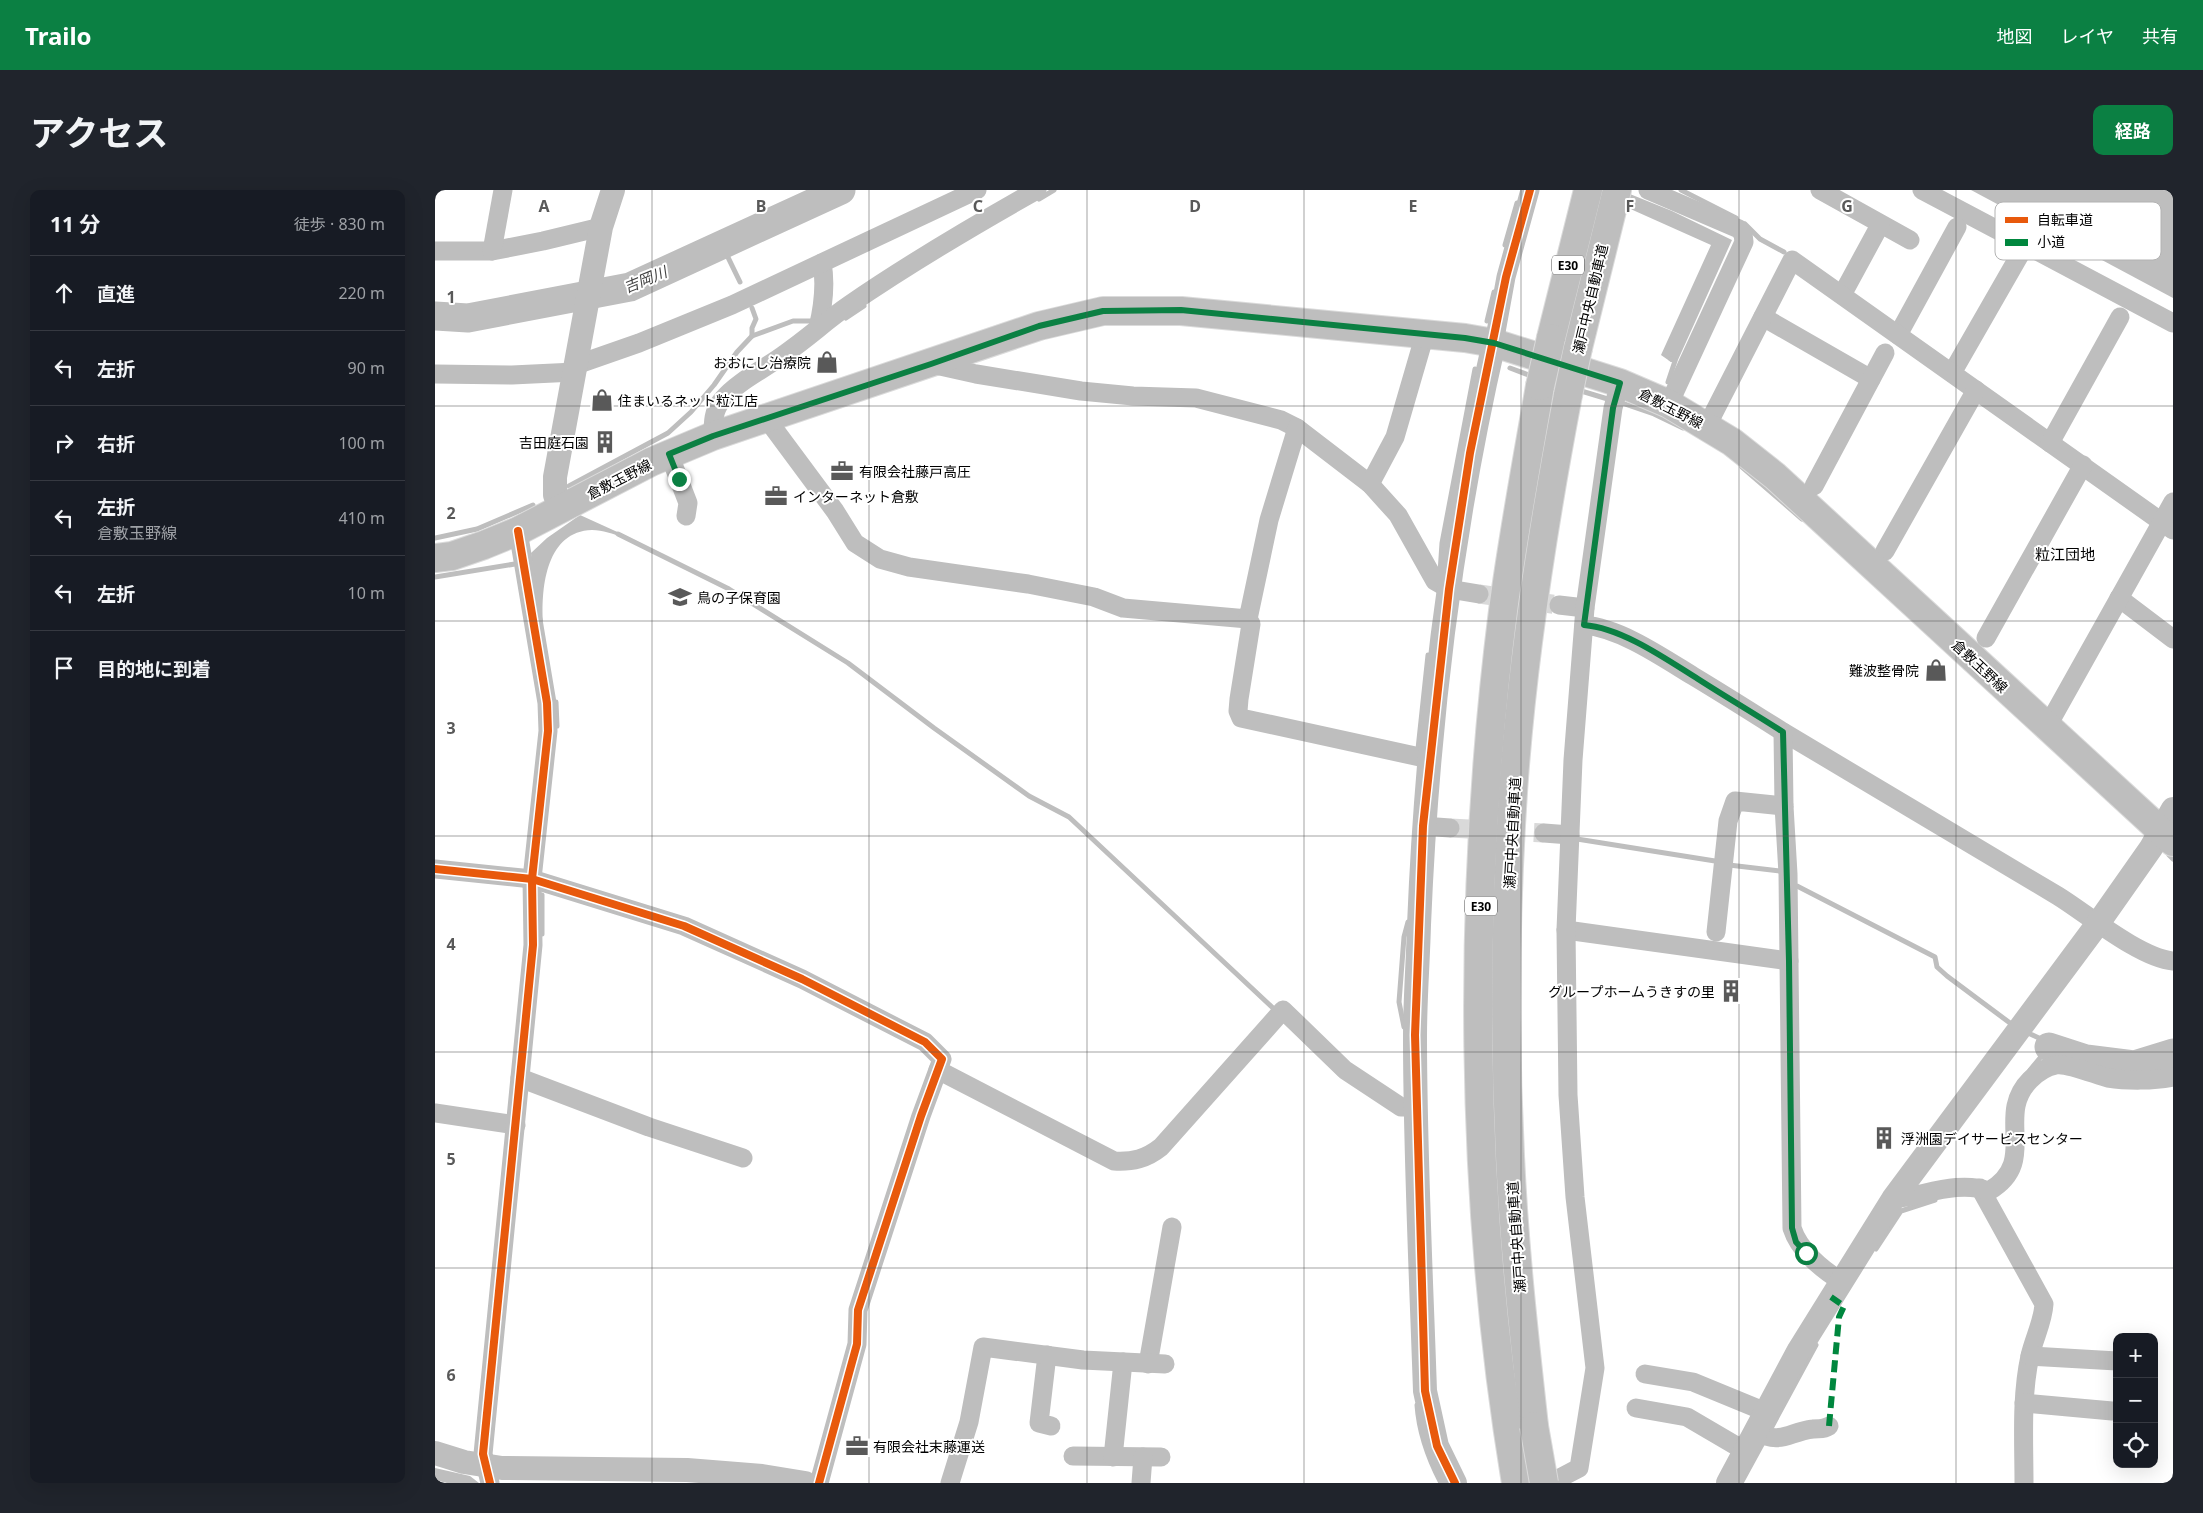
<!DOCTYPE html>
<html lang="ja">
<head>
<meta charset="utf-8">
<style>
  :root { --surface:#171b24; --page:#20242c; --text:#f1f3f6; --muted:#9ea1a6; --line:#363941; --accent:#0b8043 }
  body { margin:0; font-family:"Noto Sans","Noto Sans JP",sans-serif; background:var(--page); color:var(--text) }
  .controls { position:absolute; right:15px; bottom:15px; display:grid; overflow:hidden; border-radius:10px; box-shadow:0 5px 20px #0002 }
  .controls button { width:45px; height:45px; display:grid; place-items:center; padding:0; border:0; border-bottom:1px solid var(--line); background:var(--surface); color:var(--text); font:25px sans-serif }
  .stop { position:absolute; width:15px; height:15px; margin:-11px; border:4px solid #0b8043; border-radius:50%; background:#fff }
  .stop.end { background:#0b8043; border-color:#fff; box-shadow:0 1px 5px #0008 }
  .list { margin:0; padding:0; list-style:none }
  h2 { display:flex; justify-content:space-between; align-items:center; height:65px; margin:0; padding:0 20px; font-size:21px }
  h2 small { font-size:16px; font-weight:400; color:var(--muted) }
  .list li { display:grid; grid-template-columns:32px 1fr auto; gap:15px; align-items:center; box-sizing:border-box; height:75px; padding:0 20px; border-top:1px solid var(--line) }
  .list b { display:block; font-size:19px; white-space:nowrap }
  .list p { margin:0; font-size:16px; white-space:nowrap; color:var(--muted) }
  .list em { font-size:16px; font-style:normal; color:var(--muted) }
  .icon { flex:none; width:28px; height:28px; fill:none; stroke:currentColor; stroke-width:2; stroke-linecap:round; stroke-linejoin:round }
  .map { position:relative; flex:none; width:1738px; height:1293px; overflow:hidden; border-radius:10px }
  header { display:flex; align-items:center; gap:30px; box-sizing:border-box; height:70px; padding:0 25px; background:var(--accent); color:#fff }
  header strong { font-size:24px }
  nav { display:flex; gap:28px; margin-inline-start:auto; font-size:18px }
  .intro { display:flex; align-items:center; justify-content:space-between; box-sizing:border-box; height:120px; padding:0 30px }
  h1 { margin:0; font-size:35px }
  .button { padding:12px 22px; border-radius:10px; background:var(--accent); color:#fff; font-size:18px; font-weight:700 }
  main { display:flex; gap:30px; padding:0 30px }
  aside { flex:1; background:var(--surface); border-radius:10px; box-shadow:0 5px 20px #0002 }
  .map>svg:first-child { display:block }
  .water { fill:#bebebe }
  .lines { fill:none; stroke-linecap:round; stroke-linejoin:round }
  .stream { stroke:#bebebe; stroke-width:5 }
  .river { stroke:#bebebe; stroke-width:29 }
  .minor-tunnel { stroke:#d9d9d9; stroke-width:19; stroke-dasharray:19 9; stroke-linecap:butt }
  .primary-casing { stroke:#dbdbdb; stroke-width:30 }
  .motorway-casing { stroke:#dbdbdb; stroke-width:30 }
  .minor { stroke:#bebebe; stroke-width:19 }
  .tertiary { stroke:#bebebe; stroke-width:24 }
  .primary { stroke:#bebebe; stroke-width:28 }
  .motorway { stroke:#bebebe; stroke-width:28 }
  .motorway-bridge-casing { stroke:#dbdbdb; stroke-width:30; stroke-linecap:butt }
  .motorway-bridge { stroke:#bebebe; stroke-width:28 }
  .quiet { stroke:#00873e; stroke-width:6; stroke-dasharray:12 6; stroke-linecap:butt }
  .cycleway-casing { stroke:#fff; stroke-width:11 }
  .cycleway { stroke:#e8590c; stroke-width:8 }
  .route { stroke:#0b8043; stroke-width:6 }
  .grid { fill:none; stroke:#595959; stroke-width:1; stroke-opacity:0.55 }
  .labels { text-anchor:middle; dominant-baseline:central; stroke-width:4; stroke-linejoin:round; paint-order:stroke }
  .shield { fill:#fff; stroke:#4c4c4c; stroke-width:1 }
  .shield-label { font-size:12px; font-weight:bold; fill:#000 }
  .street-label { font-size:14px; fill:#000; stroke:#fff }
  .poi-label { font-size:14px; fill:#000; stroke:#fff; text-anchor:start }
  .water-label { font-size:15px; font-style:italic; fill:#434343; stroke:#fff }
  .neighbourhood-label { font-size:15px; fill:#000; stroke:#fff }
  .key { fill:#fff; stroke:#b2b2b2; stroke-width:1 }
  .key-label { font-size:14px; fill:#000 }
  .grid-label { font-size:16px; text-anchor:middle; font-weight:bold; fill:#595959; stroke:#fff; stroke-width:4; stroke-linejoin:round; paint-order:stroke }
</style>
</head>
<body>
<header>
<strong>Trailo</strong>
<nav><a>地図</a><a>レイヤ</a><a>共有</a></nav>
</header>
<div class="intro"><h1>アクセス</h1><a class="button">経路</a></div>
<main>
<aside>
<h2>11 分<small>徒歩 · 830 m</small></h2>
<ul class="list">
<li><svg class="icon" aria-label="ahead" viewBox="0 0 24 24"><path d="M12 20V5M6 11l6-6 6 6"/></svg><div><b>直進</b></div><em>220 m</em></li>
<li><svg class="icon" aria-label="left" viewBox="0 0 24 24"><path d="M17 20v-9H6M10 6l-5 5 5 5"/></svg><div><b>左折</b></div><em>90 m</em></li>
<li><svg class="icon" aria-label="right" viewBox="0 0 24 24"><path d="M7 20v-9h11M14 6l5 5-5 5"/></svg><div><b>右折</b></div><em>100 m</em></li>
<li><svg class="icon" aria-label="left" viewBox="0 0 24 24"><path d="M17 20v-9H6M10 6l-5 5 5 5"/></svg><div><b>左折</b><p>倉敷玉野線</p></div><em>410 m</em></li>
<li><svg class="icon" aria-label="left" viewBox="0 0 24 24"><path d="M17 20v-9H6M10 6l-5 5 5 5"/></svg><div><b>左折</b></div><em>10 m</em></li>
<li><svg class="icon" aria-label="arrive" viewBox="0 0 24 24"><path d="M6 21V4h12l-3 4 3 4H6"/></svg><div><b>目的地に到着</b></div></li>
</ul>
</aside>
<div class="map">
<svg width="1738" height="1293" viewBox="0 0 1738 1293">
  <rect width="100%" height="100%" fill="#fff"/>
  <g class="water">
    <path d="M1153 0H1185L1237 21 1297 50 1242 172H1236L1226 165 1276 55Z"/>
    <path d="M1536 0H1738V108Z"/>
    <path d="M145 325 189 345 188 347C178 344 168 340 157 340 112 341 106 396 108 431H105L96 363 112 348Z"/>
    <path d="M0 1278 35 1286 44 1293H12L0 1290Z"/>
  </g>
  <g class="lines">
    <g class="stream">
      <path d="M1246 0 1301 28"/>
      <path d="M604 9 619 0"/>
      <path d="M1310 34 1325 49 1349 62"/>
      <path d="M287 55 305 92"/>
      <path d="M1070 55 1082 13"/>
      <path d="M411 128 429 116"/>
      <path d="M1052 131 1059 102"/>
      <path d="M317 146V138L321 129 317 118"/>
      <path d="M1075 178 1099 187"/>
      <path d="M1233 192 1240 171 1236 169"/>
      <path d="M1143 200 1176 210"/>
      <path d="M1184 212 1219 224 1248 238"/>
      <path d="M1307 277 1367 329"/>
      <path d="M134 296 233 243 256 222 279 195 302 162 317 146 358 131H380"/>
      <path d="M183 344 294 399 413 473 499 538 594 606 634 627 839 819"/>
      <path d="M0 348 42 339 98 315"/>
      <path d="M1005 383 1007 353 1040 179"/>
      <path d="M0 387 86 373"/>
      <path d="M121 512 122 536"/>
      <path d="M983 559 993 465"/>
      <path d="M1142 649 1280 671"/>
      <path d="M1734 665 1738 669"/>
      <path d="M1294 675 1345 681 1347 684"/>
      <path d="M1362 696 1500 767 1502 777 1512 786 1579 836"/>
      <path d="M107 705V744"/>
      <path d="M969 837 964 812 969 747 973 732"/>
      <path d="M1591 842 1606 849 1614 857 1595 880"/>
      <path d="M1441 1059 1466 1021 1500 1010"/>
      <path d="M982 1215C984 1244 993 1268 1006 1293"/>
      <path d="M1334 1242 1381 1155"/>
      <path d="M1306 1293 1330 1249"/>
    </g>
    <g class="river">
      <path d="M0 126 33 128 195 97 406 0"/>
      <path d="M1614 857 1651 869 1699 875 1738 863"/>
    </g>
    <g class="minor-tunnel">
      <path d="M1044 404 1124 415"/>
      <path d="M1015 638 1109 643"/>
    </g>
    <defs>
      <path id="primary" d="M0 368 17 366 49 355 83 341 216 272 278 246 604 136 668 121H746L1030 148 1059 153 1185 193 1234 214 1297 252 1340 286 1738 652"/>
      <g id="motorway">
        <path d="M1116 148 1153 0"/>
        <path d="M1143 158 1182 0"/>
        <path d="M1099 1236C1089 1146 1079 1056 1075 966 1069 845 1070 723 1078 602 1087 469 1108 336 1133 205"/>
        <path d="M1081 1293C1034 1010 1032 705 1068 421 1078 345 1092 271 1105 196"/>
      </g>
    </defs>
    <use href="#primary" class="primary-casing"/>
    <use href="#motorway" class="motorway-casing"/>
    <g class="minor">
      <path d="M1213 0 1304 39 1308 44 1309 52 1234 214"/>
      <path d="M1385 0 1475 50"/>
      <path d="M1487 0 1738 133"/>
      <path d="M0 61H57L108 51 166 37"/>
      <path d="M57 61 68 0"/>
      <path d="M1407 105 1445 35"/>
      <path d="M1328 127 1436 189"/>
      <path d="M383 138C388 117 391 94 387 73"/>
      <path d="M1463 145 1522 37"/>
      <path d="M1059 153 1071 87 1095 0"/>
      <path d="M496 174 541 184 646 201 698 206 761 208 846 230 862 238 935 294 963 325 1000 391 1014 399 1044 404"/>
      <path d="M141 175 204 153 297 115 542 0"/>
      <path d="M1517 183 1591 54"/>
      <path d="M0 184 77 185 140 182"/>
      <path d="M331 228 400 321 420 353 445 369 474 377 593 394 659 407 688 418 813 429 834 330 862 238"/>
      <path d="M1272 236 1357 70 1738 340"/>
      <path d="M278 246C278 233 278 221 287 210 304 190 330 179 351 163 373 148 392 130 414 115 475 73 538 36 602 0"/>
      <path d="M1615 253 1685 127"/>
      <path d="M234 264 253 313 251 326"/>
      <path d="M935 294 960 247 990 144"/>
      <path d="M1379 296 1450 163"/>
      <path d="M1450 361 1541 200"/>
      <path d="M1684 408 1738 449"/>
      <path d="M1124 415 1150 418"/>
      <path d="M813 429 816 434 804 509 803 521 806 528 994 569"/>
      <path d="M1149 435C1185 438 1227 467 1258 486 1288 504 1318 523 1348 542 1439 597 1532 651 1623 706 1652 724 1705 768 1738 771"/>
      <path d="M1551 448 1648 275"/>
      <path d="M1612 537 1738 312"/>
      <path d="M1348 542 1349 616 1353 684 1357 1038C1364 1060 1386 1079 1406 1091"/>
      <path d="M988 636 1015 638"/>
      <path d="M1109 643 1135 645"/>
      <path d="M0 679 97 689 249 736 367 789 490 852 507 869 486 926 423 1120 422 1154 384 1293"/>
      <path d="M1131 740 1354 771"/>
      <path d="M1281 742 1293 631 1300 611 1349 616"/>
      <path d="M503 880 679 971C698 972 711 969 726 957L848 820 910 880 966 917H981"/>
      <path d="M85 888 214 937 308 968"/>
      <path d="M0 923 81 935"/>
      <path d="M1545 998 1609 1114C1608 1132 1599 1148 1595 1166 1586 1207 1589 1251 1589 1293"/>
      <path d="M1458 1009C1489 1006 1522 990 1554 1001 1605 971 1559 926 1595 890 1602 883 1611 877 1621 875 1632 873 1661 885 1673 888 1692 891 1719 891 1738 887"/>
      <path d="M612 1165 604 1233 616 1236"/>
      <path d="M1595 1166 1682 1171"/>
      <path d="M713 1174 737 1037"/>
      <path d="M1210 1184 1258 1192 1331 1222"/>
      <path d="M1589 1213 1677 1221"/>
      <path d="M1201 1218 1252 1227 1310 1261"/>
      <path d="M1320 1242C1347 1255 1353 1242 1378 1239 1385 1238 1388 1240 1394 1236"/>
      <path d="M638 1266 726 1267"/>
      <path d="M678 1267 688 1172"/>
      <path d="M55 1293 48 1264 98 755 97 689 113 541 112 513 83 341"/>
      <path d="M515 1293 534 1232 548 1157 648 1170 730 1174"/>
      <path d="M706 1293 708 1267"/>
      <path d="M1105 1293 1125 1288 1144 1278 1160 1178 1140 1007 1133 905 1131 740 1138 570 1150 418 1178 218 1185 193"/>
    </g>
    <g class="tertiary">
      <path d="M125 319 120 305V287L166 37 178 0"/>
      <path d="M0 1263 29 1272 67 1278 252 1280 327 1286 370 1293"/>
      <path d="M1020 1293 1002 1256 990 1201C986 1083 980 964 980 846 980 809 983 772 984 735 992 540 1015 344 1059 153"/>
      <path d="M1293 1293 1364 1160 1458 1009 1664 732 1716 658 1738 619"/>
    </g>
    <use href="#primary" class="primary"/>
    <use href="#motorway" class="motorway"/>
    <defs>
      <g id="motorway-bridge">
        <path d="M1105 196 1116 148"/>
        <path d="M1133 205 1143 158"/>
        <path d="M1099 1236 1109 1293"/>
      </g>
    </defs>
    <use href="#motorway-bridge" class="motorway-bridge-casing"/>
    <use href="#motorway-bridge" class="motorway-bridge"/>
    <path class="quiet" d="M1394 1236 1404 1127 1409 1116 1396 1107"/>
    <defs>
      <g id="cycleway">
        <path d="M0 679 97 689 249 736 367 789 490 852 507 869 486 926 423 1120 422 1154 384 1293"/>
        <path d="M55 1293 48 1264 98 755 97 689 113 541 112 513 83 341"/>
        <path d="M1020 1293 1002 1256 990 1201 980 845 988 636 1014 399 1035 263 1071 87 1095 0"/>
      </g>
    </defs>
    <use href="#cycleway" class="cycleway-casing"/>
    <use href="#cycleway" class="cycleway"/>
  </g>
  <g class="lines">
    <path class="route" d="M244 289 234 264 278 246 496 174 604 136 668 121 746 120 1030 148 1059 153 1185 193 1178 218 1149 435C1187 438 1231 469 1263 489 1291 507 1320 524 1348 542L1354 771 1357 1038 1361 1052 1371 1063"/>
  </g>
  <path class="grid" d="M217 0V1293M434 0V1293M652 0V1293M869 0V1293M1086 0V1293M1304 0V1293M1521 0V1293M0 216H1738M0 431H1738M0 646H1738M0 862H1738M0 1078H1738"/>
  <defs>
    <symbol id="shop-bare" viewBox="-9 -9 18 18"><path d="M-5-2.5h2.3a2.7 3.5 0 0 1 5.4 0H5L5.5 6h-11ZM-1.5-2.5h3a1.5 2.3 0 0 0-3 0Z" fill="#595959" stroke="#fff" stroke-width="2.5" paint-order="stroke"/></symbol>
    <symbol id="building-bare" viewBox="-9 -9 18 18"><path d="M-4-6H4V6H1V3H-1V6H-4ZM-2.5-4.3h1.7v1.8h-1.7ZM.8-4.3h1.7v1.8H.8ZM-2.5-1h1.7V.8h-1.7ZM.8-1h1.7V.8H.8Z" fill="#595959" stroke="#fff" stroke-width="2.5" paint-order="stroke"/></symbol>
    <symbol id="office-bare" viewBox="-9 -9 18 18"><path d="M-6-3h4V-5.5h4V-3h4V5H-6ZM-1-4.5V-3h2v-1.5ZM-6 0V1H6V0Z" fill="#595959" stroke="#fff" stroke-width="2.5" paint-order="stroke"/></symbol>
    <symbol id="school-bare" viewBox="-9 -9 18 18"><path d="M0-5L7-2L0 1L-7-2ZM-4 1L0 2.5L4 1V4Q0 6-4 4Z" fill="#595959" stroke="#fff" stroke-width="2.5" paint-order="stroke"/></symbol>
  </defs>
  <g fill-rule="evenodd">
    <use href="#shop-bare" x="376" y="156" width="32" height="32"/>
    <use href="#shop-bare" x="151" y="194" width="32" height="32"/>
    <use href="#building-bare" x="154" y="236" width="32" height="32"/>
    <use href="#office-bare" x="391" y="265" width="32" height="32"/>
    <use href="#office-bare" x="325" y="290" width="32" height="32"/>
    <use href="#school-bare" x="229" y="391" width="32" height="32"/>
    <use href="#shop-bare" x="1485" y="464" width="32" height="32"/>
    <use href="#building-bare" x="1280" y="785" width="32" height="32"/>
    <use href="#building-bare" x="1433" y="932" width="32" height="32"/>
    <use href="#office-bare" x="406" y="1240" width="32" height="32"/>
  </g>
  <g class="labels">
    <g class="shield">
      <rect x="1117" y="65.5" width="32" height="19" rx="4"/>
      <rect x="1030" y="706.5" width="32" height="19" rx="4"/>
    </g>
    <g class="shield-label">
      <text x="1133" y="75">E30</text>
      <text x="1046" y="716">E30</text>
    </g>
    <g class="street-label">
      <text transform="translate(1155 109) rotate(-77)">瀬戸中央自動車道</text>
      <text transform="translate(1236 218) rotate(27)">倉敷玉野線</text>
      <text transform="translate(184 289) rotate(-27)">倉敷玉野線</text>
      <text transform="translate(1545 476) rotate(43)">倉敷玉野線</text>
      <text transform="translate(1077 643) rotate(-87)">瀬戸中央自動車道</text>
      <text transform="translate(1081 1047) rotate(-94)">瀬戸中央自動車道</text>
    </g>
    <g class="poi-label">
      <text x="376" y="172" text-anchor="end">おおにし治療院</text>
      <text x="183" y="210">住まいるネット粒江店</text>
      <text x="154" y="252" text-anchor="end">吉田庭石園</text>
      <text x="424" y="281">有限会社藤戸高圧</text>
      <text x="358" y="306">インターネット倉敷</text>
      <text x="262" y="407">鳥の子保育園</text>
      <text x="1484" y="480" text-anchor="end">難波整骨院</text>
      <text x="1280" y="801" text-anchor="end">グループホームうきすの里</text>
      <text x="1466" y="948">浮洲園デイサービスセンター</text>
      <text x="438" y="1256">有限会社末藤運送</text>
    </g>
    <g class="water-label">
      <text transform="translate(210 89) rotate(-22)">吉岡川</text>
    </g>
    <g class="neighbourhood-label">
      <text x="1630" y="364">粒江団地</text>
    </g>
  </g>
  <rect x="1560" y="12" width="166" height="58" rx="8" class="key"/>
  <rect x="1570" y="27" width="23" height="6" fill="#e8590c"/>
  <rect x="1570" y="49" width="23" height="7" fill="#00873e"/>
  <g class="key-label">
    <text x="1602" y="35">自転車道</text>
    <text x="1602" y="57">小道</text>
  </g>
  <g class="grid-label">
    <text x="109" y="22">A</text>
    <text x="326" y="22">B</text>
    <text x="543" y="22">C</text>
    <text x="760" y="22">D</text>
    <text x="978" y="22">E</text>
    <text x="1195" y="22">F</text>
    <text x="1412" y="22">G</text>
    <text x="16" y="113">1</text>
    <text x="16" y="329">2</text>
    <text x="16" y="544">3</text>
    <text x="16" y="760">4</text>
    <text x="16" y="975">5</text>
    <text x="16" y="1191">6</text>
  </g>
</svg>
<div class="controls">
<button>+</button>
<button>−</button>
<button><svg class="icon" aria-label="locate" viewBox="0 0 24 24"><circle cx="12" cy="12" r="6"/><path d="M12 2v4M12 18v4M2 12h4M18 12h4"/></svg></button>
</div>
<div class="stop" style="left:1371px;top:1063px"></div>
<div class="stop end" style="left:244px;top:289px"></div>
</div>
</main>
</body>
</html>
